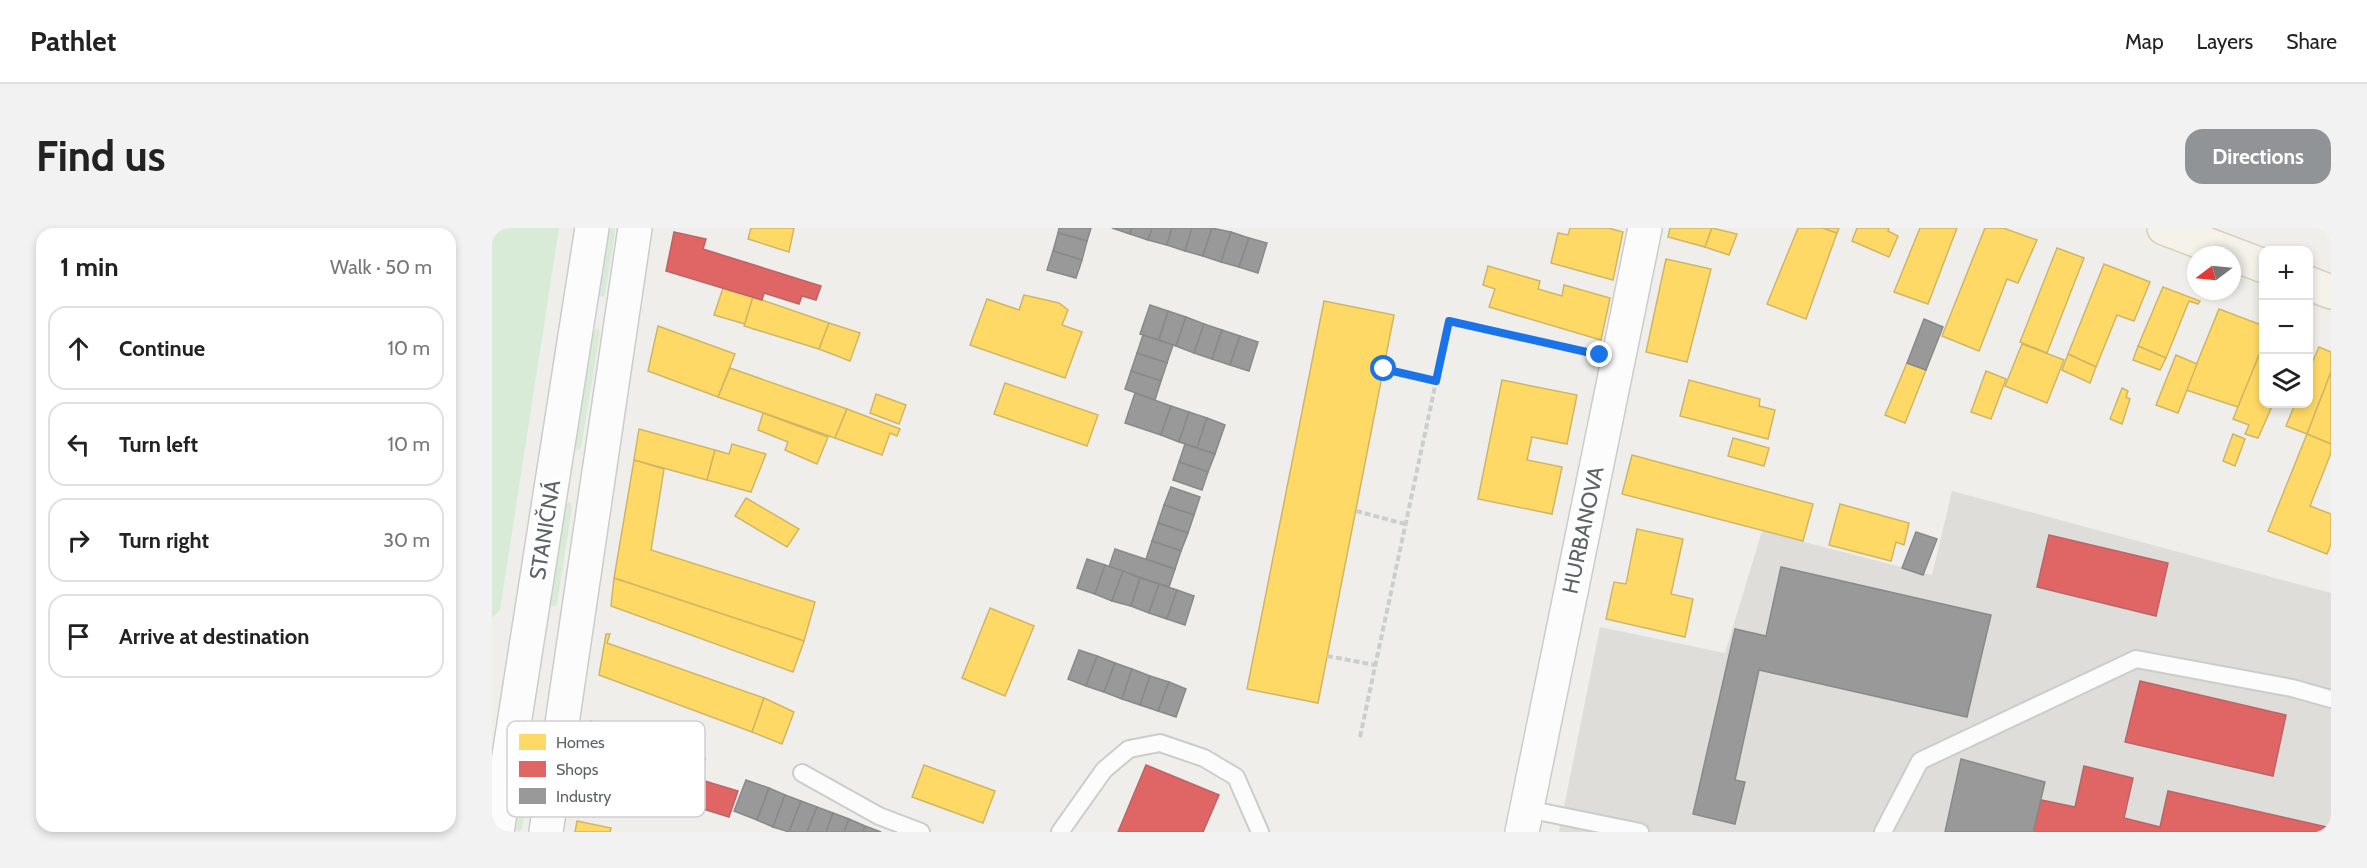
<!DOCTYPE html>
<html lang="en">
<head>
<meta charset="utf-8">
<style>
  :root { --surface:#fff; --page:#f2f2f2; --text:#222; --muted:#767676; --line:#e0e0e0; --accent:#919496 }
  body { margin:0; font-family:Cabin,sans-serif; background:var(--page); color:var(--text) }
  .controls { position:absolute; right:18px; top:18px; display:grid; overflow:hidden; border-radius:12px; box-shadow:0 3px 9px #0003 }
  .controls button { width:54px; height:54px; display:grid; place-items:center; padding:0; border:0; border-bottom:2px solid var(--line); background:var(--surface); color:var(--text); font:30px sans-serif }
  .compass { position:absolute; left:1695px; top:18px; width:54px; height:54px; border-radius:50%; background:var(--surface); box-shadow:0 3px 9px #0003; rotate:254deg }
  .stop { position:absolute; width:18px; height:18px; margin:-14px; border:4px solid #1a73e8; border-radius:50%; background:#fff }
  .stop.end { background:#1a73e8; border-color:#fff; box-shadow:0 2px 6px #0008 }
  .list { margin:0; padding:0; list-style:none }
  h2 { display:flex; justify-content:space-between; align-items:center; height:78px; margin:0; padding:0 24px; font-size:26px }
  h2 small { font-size:20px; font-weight:400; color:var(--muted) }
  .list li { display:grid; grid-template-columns:39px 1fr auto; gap:18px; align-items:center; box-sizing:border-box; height:84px; margin:0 12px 12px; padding:0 12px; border:2px solid var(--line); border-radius:18px }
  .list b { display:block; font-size:22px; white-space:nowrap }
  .list em { font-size:20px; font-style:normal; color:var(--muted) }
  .icon { flex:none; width:33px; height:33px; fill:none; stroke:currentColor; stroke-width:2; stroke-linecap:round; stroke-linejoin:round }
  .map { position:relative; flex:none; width:1839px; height:604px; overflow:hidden; border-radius:18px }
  header { display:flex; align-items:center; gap:36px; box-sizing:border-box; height:84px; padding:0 30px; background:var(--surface); border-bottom:2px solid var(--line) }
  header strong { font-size:28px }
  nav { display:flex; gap:33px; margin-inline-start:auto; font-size:21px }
  .intro { display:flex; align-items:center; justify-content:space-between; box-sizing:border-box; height:144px; padding:0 36px }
  h1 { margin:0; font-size:42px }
  .button { padding:15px 27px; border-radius:18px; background:var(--accent); color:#fff; font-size:21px; font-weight:700 }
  main { display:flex; gap:36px; padding:0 36px }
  aside { flex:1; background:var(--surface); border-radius:18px; box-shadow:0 3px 9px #0003 }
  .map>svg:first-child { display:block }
  .industrial { fill:#dfddda }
  .green { fill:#d8ebd6 }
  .homes { fill:#ffd966; stroke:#cfb667; stroke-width:1.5 }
  .shops { fill:#e06666; stroke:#b96567; stroke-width:1.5 }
  .industry { fill:#999; stroke:#88898a; stroke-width:1.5 }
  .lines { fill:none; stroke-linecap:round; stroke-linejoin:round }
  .lane-casing { stroke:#cbcccc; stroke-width:20 }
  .street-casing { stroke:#cbcccc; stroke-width:36 }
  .primary-casing { stroke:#d7ceb8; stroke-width:36 }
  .path { stroke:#cacfcc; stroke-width:4; stroke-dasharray:6 3; stroke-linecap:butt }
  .lane { stroke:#fdfcfc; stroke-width:16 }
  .street { stroke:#fdfcfc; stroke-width:33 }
  .primary { stroke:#f4f2e9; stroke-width:33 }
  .route { stroke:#1a73e8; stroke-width:8 }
  .labels { text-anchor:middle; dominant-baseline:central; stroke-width:6; stroke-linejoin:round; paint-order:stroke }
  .street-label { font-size:22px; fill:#5f6368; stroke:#fff }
  .key { fill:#fff; stroke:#cfd0d2; stroke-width:1.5 }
  .key-label { font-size:16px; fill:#5f6368 }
</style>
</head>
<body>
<header>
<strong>Pathlet</strong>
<nav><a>Map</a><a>Layers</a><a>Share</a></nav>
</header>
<div class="intro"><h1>Find us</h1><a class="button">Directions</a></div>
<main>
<aside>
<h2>1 min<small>Walk · 50 m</small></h2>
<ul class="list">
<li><svg class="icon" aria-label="ahead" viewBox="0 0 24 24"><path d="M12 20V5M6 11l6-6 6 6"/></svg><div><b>Continue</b></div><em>10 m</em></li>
<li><svg class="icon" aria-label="left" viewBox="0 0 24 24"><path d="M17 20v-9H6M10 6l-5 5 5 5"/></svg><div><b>Turn left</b></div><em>10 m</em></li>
<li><svg class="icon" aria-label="right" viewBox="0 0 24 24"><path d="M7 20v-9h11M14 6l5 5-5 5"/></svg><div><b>Turn right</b></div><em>30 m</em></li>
<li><svg class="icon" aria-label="arrive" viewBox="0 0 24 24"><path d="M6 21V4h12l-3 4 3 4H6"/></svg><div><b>Arrive at destination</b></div></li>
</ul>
</aside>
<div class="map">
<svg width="1839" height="604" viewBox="0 0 1839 604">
  <rect width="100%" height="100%" fill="#efeeea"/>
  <path class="industrial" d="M1460 263 1839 365V604H1067L1108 399 1233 425 1270 303 1440 347Z"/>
  <g class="green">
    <path d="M0 0H67L8 382 0 390Z"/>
    <path d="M121 0 123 3 113 67 109 69 107 66 116 3Z"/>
    <path d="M105 100 108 104 89 220 85 223 83 218 101 103Z"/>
    <path d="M78 274 80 279 65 376 61 379 59 376 74 277Z"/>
    <path d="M39 522 42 525 30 601 27 604 24 601 36 524Z"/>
  </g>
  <g class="homes">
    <path d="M259 0H302L297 24 256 11Z"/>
    <path d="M1078 0H1116L1131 4 1121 52 1059 35 1066 5 1076 7Z"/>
    <path d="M1178 0H1220L1213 19 1176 9Z"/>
    <path d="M1220 0 1245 6 1237 27 1213 19Z"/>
    <path d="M1306 0H1331L1345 5 1314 91 1275 76Z"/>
    <path d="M1331 0H1347L1345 5Z"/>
    <path d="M1365 0H1397L1396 3 1406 8 1397 29 1360 13Z"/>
    <path d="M1428 0H1465L1436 76 1402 64Z"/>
    <path d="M1493 0H1511L1545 12 1526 55 1515 51 1487 123 1450 108Z"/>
    <path d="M1565 20 1592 30 1555 125 1528 114Z"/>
    <path d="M1174 31 1219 41 1195 134 1154 124Z"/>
    <path d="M1612 36 1658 54 1642 93 1625 87 1604 139 1576 126Z"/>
    <path d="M996 38 1048 53 1046 61 1070 68 1072 57 1118 70 1109 112 997 79 1003 61 991 57Z"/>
    <path d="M1671 59 1708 73 1706 76 1697 73 1674 130 1646 118Z"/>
    <path d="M231 60 261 69 253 96 222 87Z"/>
    <path d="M532 67 567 75 576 82 570 97 590 104 573 150 478 117 495 71 527 82Z"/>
    <path d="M261 69 337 95 327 121 252 98Z"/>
    <path d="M832 73 902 87 826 475 755 461Z"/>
    <path d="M1727 81 1772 98V115L1746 179 1694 162Z"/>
    <path d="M337 95 368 105 358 133 327 121Z"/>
    <path d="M166 98 243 126 226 169 156 143Z"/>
    <path d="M1772 115V176H1781L1766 210 1753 206 1757 197 1741 191Z"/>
    <path d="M1530 116 1572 132 1555 175 1513 158Z"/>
    <path d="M1646 118 1674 130 1668 142 1641 132Z"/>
    <path d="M1827 119 1839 124V144L1815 206 1794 198 1803 176H1816V144Z"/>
    <path d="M1576 126 1604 139 1598 155 1570 142Z"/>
    <path d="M1684 127 1705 136 1686 185 1664 177Z"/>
    <path d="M1415 135 1434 142 1413 195 1393 187Z"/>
    <path d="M238 140 355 181 343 210 226 169Z"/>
    <path d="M1494 143 1514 151 1499 191 1479 184Z"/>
    <path d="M1839 144V216L1815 206Z"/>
    <path d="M1010 152 1085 167 1075 216 1040 209 1035 232 1070 239 1060 286 986 271Z"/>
    <path d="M1197 152 1268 171 1267 178 1283 182 1276 211 1188 188Z"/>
    <path d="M513 155 606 187 595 218 502 186Z"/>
    <path d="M1630 160 1636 163 1634 169 1638 171 1630 196 1618 191Z"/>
    <path d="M384 166 414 177 407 196 378 185Z"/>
    <path d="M355 181 408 201 405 208 398 205 390 227 343 210Z"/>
    <path d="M271 185 336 209 325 236 293 222 296 214 266 202Z"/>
    <path d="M147 201 223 222 215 252 142 232Z"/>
    <path d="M1741 206 1753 211 1743 238 1731 233Z"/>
    <path d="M1815 206 1839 216V225L1818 278 1839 286V316L1835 326 1776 303Z"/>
    <path d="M1241 210 1277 220 1272 238 1236 228Z"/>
    <path d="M240 216 274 226 259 264 215 252 223 222 237 226Z"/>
    <path d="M1140 227 1321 276 1311 313 1130 266Z"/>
    <path d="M142 232 172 241 159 322 323 374 312 413 122 350Z"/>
    <path d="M254 270 307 301 295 319 243 288Z"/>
    <path d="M1348 276 1417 295 1412 317 1404 314 1399 333 1337 317Z"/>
    <path d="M1145 301 1191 311 1179 366 1201 371 1193 409 1114 391 1122 354 1134 356Z"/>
    <path d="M122 350 312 413 301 444 119 378Z"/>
    <path d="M498 380 542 398 513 468 470 450Z"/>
    <path d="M114 406H118L115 415 272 470 260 504 107 447Z"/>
    <path d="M272 470 302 484 290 516 260 504Z"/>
    <path d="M432 537 503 563 491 595 420 569Z"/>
    <path d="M85 593 119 600 118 604H83Z"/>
  </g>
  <g class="shops">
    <path d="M182 4 214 11 211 21 329 58 324 72 310 68 307 76 272 65 270 72 174 43Z"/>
    <path d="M1557 307 1676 335 1664 388 1545 359Z"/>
    <path d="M1648 453 1794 487 1781 548 1633 514Z"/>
    <path d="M99 493 213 531 206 551 246 563 237 589 92 544Z"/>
    <path d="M654 537 727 567 711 604H626Z"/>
    <path d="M1592 538 1641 550 1632 590 1668 599 1676 563 1839 600V604H1541L1549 572 1583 579Z"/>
  </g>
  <g class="industry">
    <path d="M567 0H599L595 13 566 5Z"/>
    <path d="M620 0H640L638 6Z"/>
    <path d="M640 0H660L656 12 638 6Z"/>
    <path d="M660 0H680L675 17 656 12Z"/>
    <path d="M680 0H700L693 23 675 17Z"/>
    <path d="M700 0H720L711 28 693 23Z"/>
    <path d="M720 0 739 4 729 34 711 28Z"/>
    <path d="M739 4 757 10 747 39 729 34Z"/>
    <path d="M566 5 595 13 590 32 561 23Z"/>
    <path d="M757 10 775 15 766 45 747 39Z"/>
    <path d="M561 23 590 32 584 50 555 42Z"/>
    <path d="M658 77 676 83 667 112 648 106Z"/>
    <path d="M676 83 694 89 684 118 667 112Z"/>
    <path d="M694 89 712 96 702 125 684 118Z"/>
    <path d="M1432 91 1451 99 1434 142 1415 135Z"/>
    <path d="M712 96 730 102 720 131 702 125Z"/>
    <path d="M730 102 748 108 738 137 720 131Z"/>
    <path d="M651 107 681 117 675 135 645 125Z"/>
    <path d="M748 108 766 114 757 143 738 137Z"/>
    <path d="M645 125 675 135 669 153 639 143Z"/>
    <path d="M639 143 669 153 663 172 633 161Z"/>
    <path d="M643 165 679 178 669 207 633 195Z"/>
    <path d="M679 178 697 184 687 214 669 207Z"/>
    <path d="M697 184 715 190 705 220 687 214Z"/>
    <path d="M715 190 733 197 723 226 705 220Z"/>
    <path d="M693 216 723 226 716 244 687 234Z"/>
    <path d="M687 234 716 244 710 262 681 252Z"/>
    <path d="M679 259 708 269 702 287 672 277Z"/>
    <path d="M672 277 702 287 696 305 666 295Z"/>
    <path d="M666 295 696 305 689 323 660 313Z"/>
    <path d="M1424 304 1445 311 1431 347 1410 340Z"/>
    <path d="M660 313 689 323 683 341 654 331Z"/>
    <path d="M623 321 683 341 677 359 617 339Z"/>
    <path d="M595 331 613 337 603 366 585 360Z"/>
    <path d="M613 337 631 343 620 373 603 366Z"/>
    <path d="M1289 339 1499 387 1475 489 1267 442 1243 552 1253 554 1243 596 1201 586 1243 401 1274 408Z"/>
    <path d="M631 343 648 350 639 378 620 373Z"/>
    <path d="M648 350 667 356 657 385 639 378Z"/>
    <path d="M667 356 685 362 675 391 657 385Z"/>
    <path d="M685 362 702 368 693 397 675 391Z"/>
    <path d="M587 422 605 428 594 458 576 451Z"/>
    <path d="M605 428 623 435 612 464 594 458Z"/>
    <path d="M623 435 640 441 630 471 612 464Z"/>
    <path d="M640 441 658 448 648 477 630 471Z"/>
    <path d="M658 448 677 454 666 483 648 477Z"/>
    <path d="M677 454 694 461 684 489 666 483Z"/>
    <path d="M1469 531 1553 554 1541 604H1453Z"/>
    <path d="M254 552 277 560 265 592 242 583Z"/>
    <path d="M277 560 293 567 281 599 265 592Z"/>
    <path d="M293 567 309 573 297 604 281 599Z"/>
    <path d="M309 573 325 579 315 604H297Z"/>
    <path d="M325 579 341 585 334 604H315Z"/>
    <path d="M341 585 357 591 352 604H334Z"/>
    <path d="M357 591 373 598 371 604H352Z"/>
    <path d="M373 598 389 604H371Z"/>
  </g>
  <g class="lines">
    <defs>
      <g id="lane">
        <path d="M310 545 387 588 429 604"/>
        <path d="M1035 581 1148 604"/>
        <path d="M568 604 612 542 637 521 668 515 712 530 744 549 768 604"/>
        <path d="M1391 604 1428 533 1644 431 1800 460 1839 471"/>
      </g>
      <g id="street">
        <path d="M5 604 100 0"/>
        <path d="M54 604 143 0"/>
        <path d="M1030 604 1153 0"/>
      </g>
      <g id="primary">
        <path d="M1672 0 1772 38"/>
        <path d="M1816 55 1839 64"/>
      </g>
    </defs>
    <use href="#lane" class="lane-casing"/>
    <use href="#street" class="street-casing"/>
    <use href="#primary" class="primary-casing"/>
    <g class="path">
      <path d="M892 141 944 153"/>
      <path d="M864 283 913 296"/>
      <path d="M835 428 883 437"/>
      <path d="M868 509 957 93 1092 123"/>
    </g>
    <use href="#lane" class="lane"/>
    <use href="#street" class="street"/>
    <use href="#primary" class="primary"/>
  </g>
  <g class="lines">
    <path class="route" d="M892 141 944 153 957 93 1108 127"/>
  </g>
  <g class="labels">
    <g class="street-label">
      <text transform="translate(53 302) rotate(-81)">STANIČNÁ</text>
      <text transform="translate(1091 302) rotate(-78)">HURBANOVA</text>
    </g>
  </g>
  <rect x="15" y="493" width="198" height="96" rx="9" class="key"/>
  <rect x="27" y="506" width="27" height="16" fill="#ffd966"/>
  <rect x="27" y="533" width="27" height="16" fill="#e06666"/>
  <rect x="27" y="560" width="27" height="16" fill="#999"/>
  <g class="key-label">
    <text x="64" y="520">Homes</text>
    <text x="64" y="547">Shops</text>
    <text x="64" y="574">Industry</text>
  </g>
</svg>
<div class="controls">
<button>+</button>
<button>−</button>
<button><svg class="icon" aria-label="layers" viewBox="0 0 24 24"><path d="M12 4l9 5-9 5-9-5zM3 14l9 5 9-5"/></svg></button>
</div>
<svg class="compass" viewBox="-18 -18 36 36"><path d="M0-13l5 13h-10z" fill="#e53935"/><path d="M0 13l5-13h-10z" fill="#767676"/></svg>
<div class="stop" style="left:892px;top:141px"></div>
<div class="stop end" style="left:1108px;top:127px"></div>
</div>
</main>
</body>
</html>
